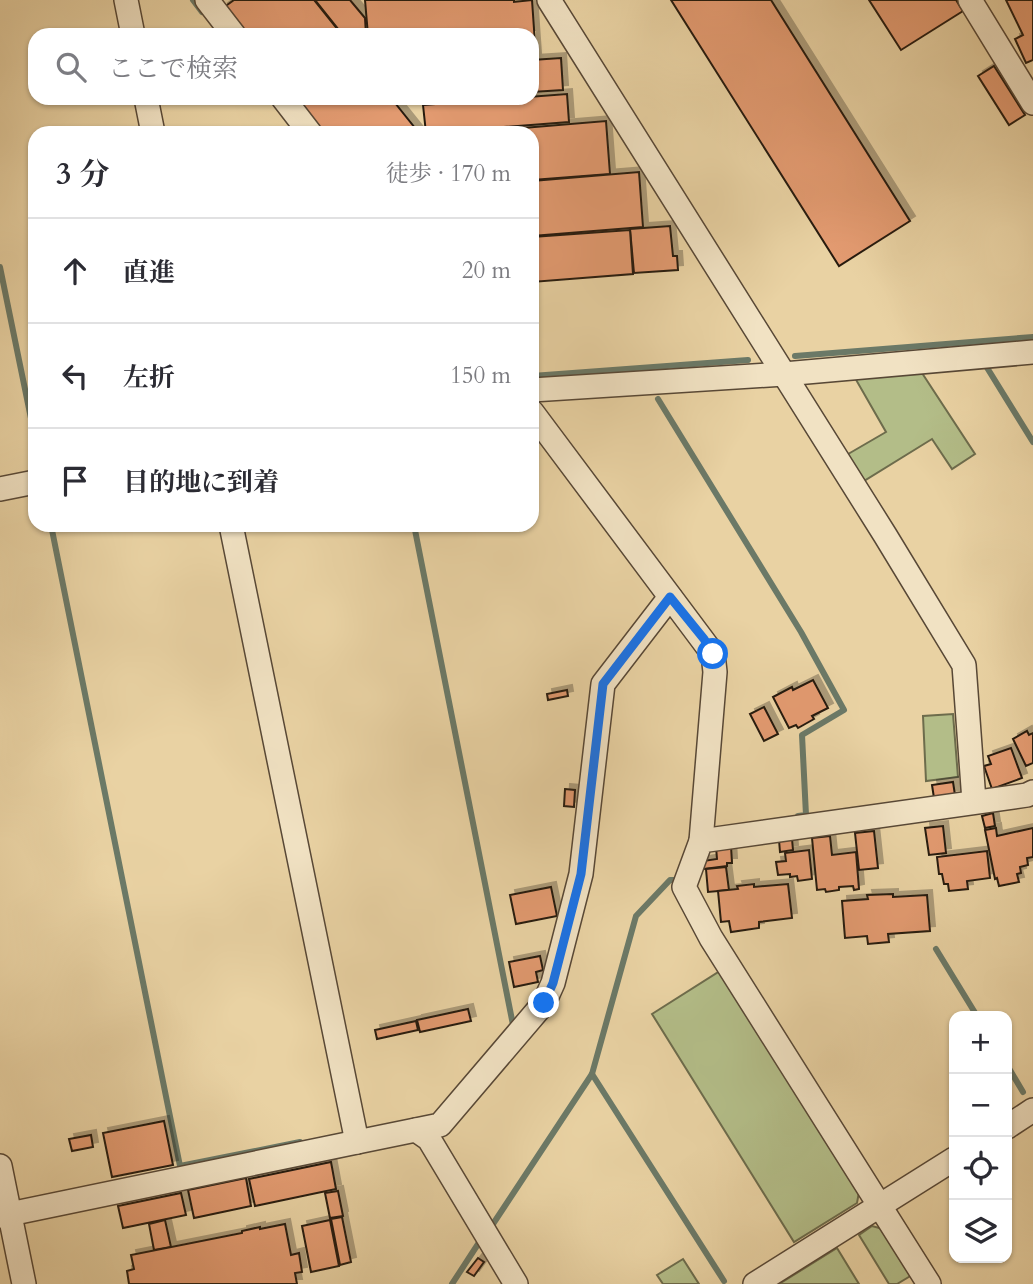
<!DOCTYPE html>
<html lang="ja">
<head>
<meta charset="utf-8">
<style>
  :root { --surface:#fff; --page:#f2f2f3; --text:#2b2b33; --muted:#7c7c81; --line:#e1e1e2 }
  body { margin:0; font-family:Cardo,"Noto Serif JP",serif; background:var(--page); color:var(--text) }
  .controls { position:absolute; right:21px; bottom:21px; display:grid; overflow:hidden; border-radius:14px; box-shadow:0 2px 5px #0004 }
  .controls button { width:63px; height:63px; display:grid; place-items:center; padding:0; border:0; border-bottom:2px solid var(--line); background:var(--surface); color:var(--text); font:35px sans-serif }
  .stop { position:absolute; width:21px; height:21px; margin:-16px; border:5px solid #1a73e8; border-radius:50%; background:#fff }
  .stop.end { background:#1a73e8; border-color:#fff; box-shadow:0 2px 7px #0008 }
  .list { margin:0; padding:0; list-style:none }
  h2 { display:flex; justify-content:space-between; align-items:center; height:91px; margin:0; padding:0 28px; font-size:30px }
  h2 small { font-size:23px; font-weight:400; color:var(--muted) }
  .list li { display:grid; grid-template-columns:46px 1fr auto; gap:21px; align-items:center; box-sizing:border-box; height:105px; padding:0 28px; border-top:2px solid var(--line) }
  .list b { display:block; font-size:26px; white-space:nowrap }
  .list em { font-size:23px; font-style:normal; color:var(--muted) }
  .icon { flex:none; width:38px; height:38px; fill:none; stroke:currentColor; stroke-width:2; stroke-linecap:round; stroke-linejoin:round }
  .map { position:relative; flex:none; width:1033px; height:1284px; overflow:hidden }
  .search { position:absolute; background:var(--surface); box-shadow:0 2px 5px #0004; left:28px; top:28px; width:511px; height:77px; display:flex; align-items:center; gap:18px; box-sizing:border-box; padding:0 24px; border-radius:21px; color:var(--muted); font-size:26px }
  .panel { position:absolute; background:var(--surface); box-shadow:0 2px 5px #0004; left:28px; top:126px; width:511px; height:406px; border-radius:21px }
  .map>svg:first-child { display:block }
  .green { fill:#b3bd88; stroke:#6d6c4c; stroke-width:2 }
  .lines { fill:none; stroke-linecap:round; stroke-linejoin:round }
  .stream { stroke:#6b7967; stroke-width:6 }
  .building { fill:#e29a6f; stroke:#271a11; stroke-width:2; filter:url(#shadow) }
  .minor-casing { stroke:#584836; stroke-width:26 }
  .minor { stroke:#f1e2c3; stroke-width:23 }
  .route { stroke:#1a73e8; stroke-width:9 }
</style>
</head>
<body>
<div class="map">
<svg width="1033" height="1284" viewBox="0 0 1033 1284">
  <defs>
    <filter id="shadow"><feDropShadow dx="5" dy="-5" stdDeviation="0" flood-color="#0004"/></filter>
  </defs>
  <rect width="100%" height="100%" fill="#e9d2a3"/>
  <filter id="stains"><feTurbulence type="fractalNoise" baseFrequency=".00286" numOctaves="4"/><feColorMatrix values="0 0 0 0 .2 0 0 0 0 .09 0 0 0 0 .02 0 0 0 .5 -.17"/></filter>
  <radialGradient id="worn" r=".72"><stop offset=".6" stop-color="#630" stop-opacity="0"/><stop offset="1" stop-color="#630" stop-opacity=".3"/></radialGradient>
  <g class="green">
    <path d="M922 373 975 454 952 469 932 439 859 484 843 457 886 432 855 378Z"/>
    <path d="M953 714 958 777 926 781 923 716Z"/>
    <path d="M720 971 859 1192 857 1203 794 1242 652 1014Z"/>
    <path d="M872 1226 883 1229 912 1275 897 1284H889L859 1235Z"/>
    <path d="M837 1248 859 1284H779Z"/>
    <path d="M683 1259 699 1284H663L657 1275Z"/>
  </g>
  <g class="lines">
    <g class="stream">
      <path d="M193 0 202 12"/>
      <path d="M0 267 35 438"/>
      <path d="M795 356 1033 337"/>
      <path d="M986 366 1033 442"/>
      <path d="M532 376 748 360"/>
      <path d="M658 399 801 632 844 710 802 735 806 815 798 816"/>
      <path d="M51 525 180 1166 300 1142"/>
      <path d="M414 525 513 1025 509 1029"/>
      <path d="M936 949 977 1016"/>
      <path d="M1007 1065 1023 1092"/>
      <path d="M592 1074 724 1281"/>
      <path d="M493 1224 592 1074 636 916 670 880H677"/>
      <path d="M452 1284 480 1241"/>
    </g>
  </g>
  <g class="building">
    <path d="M234 0H314L342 35H245L223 8Z"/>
    <path d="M315 0H350L365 18 366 35H343Z"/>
    <path d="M365 0H514V2L532 0 536 58H532V35H368Z"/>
    <path d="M671 0H771L910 221 839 266Z"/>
    <path d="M869 0H956L963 11 901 50Z"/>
    <path d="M1006 0H1033V60L1026 63 1015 39 1023 35Z"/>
    <path d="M561 58 563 90 532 92V60Z"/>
    <path d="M994 66 1025 115 1009 125 978 76Z"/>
    <path d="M567 94 569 122 426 133 423 105Z"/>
    <path d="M294 98H391L419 133H322Z"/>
    <path d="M606 121 610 174 532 180V133H462Z"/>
    <path d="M639 172 643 227 532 236V181Z"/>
    <path d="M670 226 673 256H677L678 270 634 273 630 229Z"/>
    <path d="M630 230 633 274 532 282V237Z"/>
    <path d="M813 680 828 708 812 716 814 719 798 728 796 725 789 728 773 697 792 687 793 690Z"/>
    <path d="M567 690 568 696 548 700 547 694Z"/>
    <path d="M764 707 778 734 764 741 750 714Z"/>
    <path d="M1027 731 1029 735 1033 733V763L1026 766 1013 739Z"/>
    <path d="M1011 748 1022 778 992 789 984 766 991 764 988 756Z"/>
    <path d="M953 782 955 795 934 798 932 785Z"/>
    <path d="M565 789 575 790 574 807 564 806Z"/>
    <path d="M993 813 995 826 985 828 982 816Z"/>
    <path d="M943 826 946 853 929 855 925 828Z"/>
    <path d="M996 828 997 836 1033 828V857L1027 858 1028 865 1020 867 1021 873 1017 874 1019 882 999 886 997 878 995 879 985 830Z"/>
    <path d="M874 831 878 868 859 870 855 833Z"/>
    <path d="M830 836 832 855 856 852 859 889 854 890 853 886 839 887V890L826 892 825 889 817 890 812 838Z"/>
    <path d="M792 839 793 850 780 852 779 840Z"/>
    <path d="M731 846 732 863H727V866L704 869 703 861 717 859 716 847Z"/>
    <path d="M809 850 812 879 798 881 797 876 790 877V874L778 875 776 862 786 861 785 853Z"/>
    <path d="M987 851 990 878 967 881 968 889 949 891 948 884H944L942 874H939L937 857Z"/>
    <path d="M726 867 729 890 708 892 706 869Z"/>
    <path d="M754 884V887L788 884 792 918 759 922V928L731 932 729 921 721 922 718 891 738 889 737 886Z"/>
    <path d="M551 887 557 916 516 924 510 895Z"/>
    <path d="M893 894V897L927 895 930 931 888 934 889 942 868 944 867 936 845 938 842 901 868 899 867 895Z"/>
    <path d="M540 956 543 970 536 972 538 982 514 987 509 962Z"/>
    <path d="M468 1009 471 1021 420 1032 417 1020Z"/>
    <path d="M416 1021 418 1030 377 1039 375 1030Z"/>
    <path d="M164 1121 173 1165 112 1177 103 1133Z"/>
    <path d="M91 1135 93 1147 72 1151 69 1139Z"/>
    <path d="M331 1162 336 1189 255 1206 249 1179Z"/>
    <path d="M246 1178 251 1206 194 1218 188 1190Z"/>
    <path d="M338 1191 343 1216 330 1218 325 1193Z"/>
    <path d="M181 1193 186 1215 123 1228 118 1206Z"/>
    <path d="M342 1217 351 1262 340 1265 331 1219Z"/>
    <path d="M165 1220 171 1247 154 1250 149 1224Z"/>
    <path d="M330 1220 339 1266 311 1272 302 1226Z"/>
    <path d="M285 1224 291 1255 299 1253 302 1272 295 1273 297 1284H129L127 1271 134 1269 131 1255 242 1233V1231L260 1227V1229Z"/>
    <path d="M478 1258 484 1262 474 1276 467 1272Z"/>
  </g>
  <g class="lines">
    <defs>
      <g id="minor">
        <path d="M126 0 133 35"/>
        <path d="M207 0 234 35"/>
        <path d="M549 0 885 535 964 665 974 801"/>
        <path d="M970 0 1033 103"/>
        <path d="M146 98 153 133"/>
        <path d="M283 98 310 133"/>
        <path d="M532 390 784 374 1033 352"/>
        <path d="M532 412 713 654 715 672 701 841"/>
        <path d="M0 489 35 482"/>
        <path d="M231 525 357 1142 440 1125 544 1003 553 983 581 874 603 684 670 597"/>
        <path d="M1007 1127 1033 1110"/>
        <path d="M416 1130 429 1139 516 1284"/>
        <path d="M0 1166 24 1284"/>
        <path d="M0 1216 357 1142"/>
        <path d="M755 1284 954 1159"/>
        <path d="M929 1284 711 938 684 887 701 841 1027 795 1033 792"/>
      </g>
    </defs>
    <use href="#minor" class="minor-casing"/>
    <use href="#minor" class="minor"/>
  </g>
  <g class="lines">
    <path class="route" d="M544 1003 553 983 581 874 603 684 670 597 704 639 713 654"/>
  </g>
  <rect width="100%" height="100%" filter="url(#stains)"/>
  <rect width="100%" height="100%" fill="url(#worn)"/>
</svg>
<div class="controls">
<button>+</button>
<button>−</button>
<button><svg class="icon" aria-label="locate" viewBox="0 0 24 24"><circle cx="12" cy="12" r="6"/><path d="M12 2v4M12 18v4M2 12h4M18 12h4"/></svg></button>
<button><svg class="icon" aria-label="layers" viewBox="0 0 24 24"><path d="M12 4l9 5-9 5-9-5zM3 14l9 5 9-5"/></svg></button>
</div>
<div class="stop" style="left:713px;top:654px"></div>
<div class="stop end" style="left:544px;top:1003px"></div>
<div class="search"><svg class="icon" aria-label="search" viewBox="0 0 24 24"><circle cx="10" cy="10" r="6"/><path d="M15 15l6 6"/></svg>ここで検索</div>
<section class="panel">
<h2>3 分<small>徒歩 · 170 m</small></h2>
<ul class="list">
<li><svg class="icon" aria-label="ahead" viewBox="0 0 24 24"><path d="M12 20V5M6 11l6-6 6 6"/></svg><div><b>直進</b></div><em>20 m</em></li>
<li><svg class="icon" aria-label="left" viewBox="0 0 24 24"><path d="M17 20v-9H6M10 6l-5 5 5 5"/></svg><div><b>左折</b></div><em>150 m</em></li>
<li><svg class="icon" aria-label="arrive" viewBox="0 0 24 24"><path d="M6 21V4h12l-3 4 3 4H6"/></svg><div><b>目的地に到着</b></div></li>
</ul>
</section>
</div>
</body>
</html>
